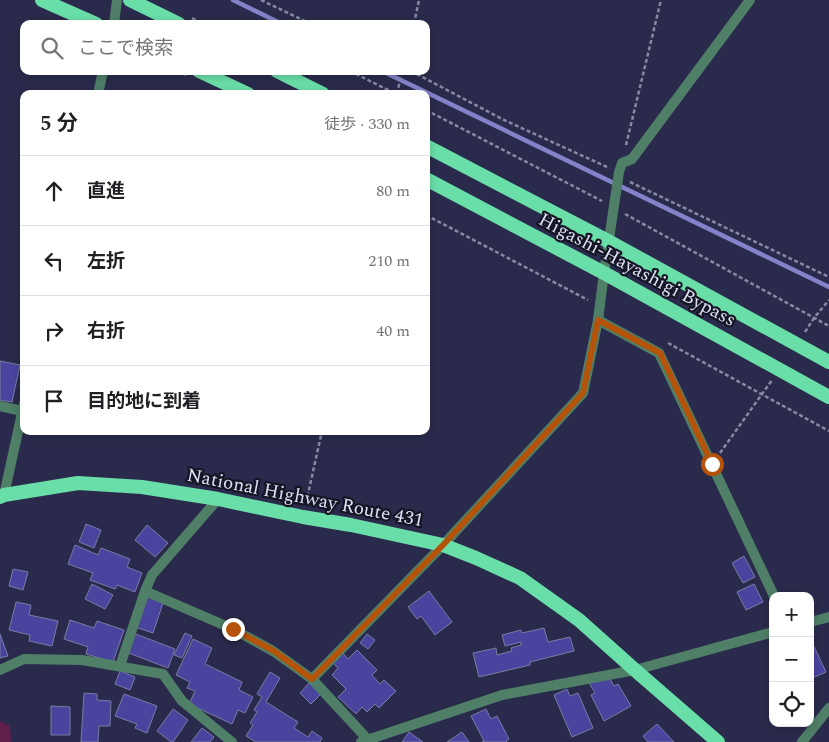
<!DOCTYPE html>
<html lang="ja">
<head>
<meta charset="utf-8">
<style>
  :root { --surface:#fff; --page:#f2f2f2; --text:#202124; --muted:#757577; --line:#e0e0e0 }
  body { margin:0; font-family:Spectral,"Noto Sans JP",serif; background:var(--page); color:var(--text) }
  .controls { position:absolute; right:15px; bottom:15px; display:grid; overflow:hidden; border-radius:10px; box-shadow:0 2px 8px #0003 }
  .controls button { width:45px; height:45px; display:grid; place-items:center; padding:0; border:0; border-bottom:1px solid var(--line); background:var(--surface); color:var(--text); font:25px sans-serif }
  .stop { position:absolute; width:15px; height:15px; margin:-11px; border:4px solid #b45309; border-radius:50%; background:#fff }
  .stop.end { background:#b45309; border-color:#fff; box-shadow:0 1px 5px #0008 }
  .list { margin:0; padding:0; list-style:none }
  h2 { display:flex; justify-content:space-between; align-items:center; height:65px; margin:0; padding:0 20px; font-size:21px }
  h2 small { font-size:16px; font-weight:400; color:var(--muted) }
  .list li { display:grid; grid-template-columns:32px 1fr auto; gap:15px; align-items:center; box-sizing:border-box; height:70px; padding:0 20px; border-top:1px solid var(--line) }
  .list b { display:block; font-size:19px; white-space:nowrap }
  .list em { font-size:16px; font-style:normal; color:var(--muted) }
  .icon { flex:none; width:28px; height:28px; fill:none; stroke:currentColor; stroke-width:2; stroke-linecap:round; stroke-linejoin:round }
  .map { position:relative; flex:none; width:829px; height:742px; overflow:hidden }
  .search { position:absolute; background:var(--surface); box-shadow:0 2px 8px #0003; left:20px; top:20px; width:410px; height:55px; display:flex; align-items:center; gap:12px; box-sizing:border-box; padding:0 18px; border-radius:10px; color:var(--muted); font-size:19px }
  .panel { position:absolute; background:var(--surface); box-shadow:0 2px 8px #0003; left:20px; top:90px; width:410px; height:345px; border-radius:10px }
  .map>svg:first-child { display:block }
  .green { fill:#611e4d }
  .lines { fill:none; stroke-linecap:round; stroke-linejoin:round }
  .stream { stroke:#8483ca; stroke-width:4.5 }
  .building { fill:#49449e; stroke:#797ca3 }
  .path { stroke:#8789a4; stroke-width:2.5; stroke-dasharray:4 2.5; stroke-linecap:butt }
  .minor { stroke:#4f7f67; stroke-width:10 }
  .trunk { stroke:#6adea8; stroke-width:14 }
  .route { stroke:#b45309; stroke-width:6 }
  .labels { text-anchor:middle; dominant-baseline:central; stroke-width:4.5; stroke-linejoin:round; paint-order:stroke }
  .street-label { font-size:19px; fill:#dde0f5; stroke:#151524 }
</style>
</head>
<body>
<div class="map">
<svg width="829" height="742" viewBox="0 0 829 742">
  <rect width="100%" height="100%" fill="#2a2b4c"/>
  <path class="green" d="M0 721 10 726 11 742H0Z"/>
  <g class="lines">
    <g class="stream">
      <path d="M233 0 282 24"/>
      <path d="M382 71 829 287"/>
    </g>
  </g>
  <g class="building">
    <path d="M0 361 20 365 12 402 0 400Z"/>
    <path d="M86 524 101 530 94 548 79 542Z"/>
    <path d="M147 525 168 543 155 557 135 540Z"/>
    <path d="M75 545 98 555 101 548 130 559 127 567 142 573 135 592 117 585 115 589 90 580 93 573 68 564Z"/>
    <path d="M744 556 755 577 743 583 732 563Z"/>
    <path d="M13 569 28 572 23 590 9 586Z"/>
    <path d="M92 584 113 595 105 609 85 599Z"/>
    <path d="M754 584 763 602 746 610 737 592Z"/>
    <path d="M429 591 452 622 435 635 421 616 417 619 408 607Z"/>
    <path d="M146 595 164 600 153 633 135 627Z"/>
    <path d="M16 602 31 605 29 615 58 621 52 646 29 641 30 635 9 630Z"/>
    <path d="M70 620 94 628 97 621 124 630 113 662 86 654 88 647 64 639Z"/>
    <path d="M544 628 548 642 570 637 574 651 530 662V665L479 677 473 653 496 648 497 655 512 651 511 648 521 645V642L505 646 502 635 521 630 522 633Z"/>
    <path d="M133 633 175 649 168 668 126 652Z"/>
    <path d="M185 633 192 636 182 658 174 655Z"/>
    <path d="M0 634 8 656 0 658Z"/>
    <path d="M367 634 375 640 368 649 360 643Z"/>
    <path d="M810 638 826 672 810 679Z"/>
    <path d="M193 639 212 648 205 664 242 682 239 690 253 697 245 713 238 710 232 724 189 704 195 691 187 688 190 682 176 675Z"/>
    <path d="M357 650 377 670 372 675 380 684 384 680 396 691 379 708 375 704 367 712 362 707 356 714 338 697 346 689 332 675 338 668 332 662 342 652 348 659Z"/>
    <path d="M120 671 135 677 130 690 115 684Z"/>
    <path d="M270 672 280 678 266 702 298 722 294 728 308 737 312 731 322 738 320 742H256L246 736 253 725 250 723 257 712 254 710 262 697 257 694Z"/>
    <path d="M606 672 614 686 618 684 631 706 604 721 591 695 595 693 588 681Z"/>
    <path d="M309 683 321 694 311 704 300 693Z"/>
    <path d="M567 689 570 696 578 693 593 728 572 737 554 695Z"/>
    <path d="M84 693 97 694V700L111 701 110 726H99L98 742H81Z"/>
    <path d="M124 694 157 706 147 733 135 728 137 724 115 716Z"/>
    <path d="M51 706 70 707V735H51Z"/>
    <path d="M173 709 188 720 173 742H171L157 731Z"/>
    <path d="M486 709 491 719 497 716 509 739 506 741 507 742H482L484 741 471 716Z"/>
    <path d="M657 724 674 742H648L643 736Z"/>
    <path d="M202 728 214 737 210 742H191Z"/>
    <path d="M409 732 423 742H402Z"/>
    <path d="M462 732 469 742H447Z"/>
  </g>
  <g class="lines">
    <g class="path">
      <path d="M261 0 311 24"/>
      <path d="M192 18 204 24"/>
      <path d="M414 24 419 0"/>
      <path d="M178 71 186 75"/>
      <path d="M350 71 396 94"/>
      <path d="M411 71 504 120 607 167"/>
      <path d="M397 94 402 71"/>
      <path d="M426 110 602 201"/>
      <path d="M626 145 661 0"/>
      <path d="M630 182 829 277"/>
      <path d="M625 214 829 326"/>
      <path d="M426 215 588 300"/>
      <path d="M805 332 814 318 829 300"/>
      <path d="M668 343 829 431"/>
      <path d="M720 453 772 380"/>
      <path d="M306 503 322 431"/>
    </g>
    <g class="minor">
      <path d="M114 24 117 0"/>
      <path d="M98 94 103 71"/>
      <path d="M598 320 659 353 774 596"/>
      <path d="M0 406 22 411"/>
      <path d="M4 495 24 404"/>
      <path d="M145 591 152 575 218 499"/>
      <path d="M810 622 829 617"/>
      <path d="M120 666 145 591 233 629 273 651 312 679 370 742"/>
      <path d="M0 670 24 659 82 660 163 674 182 701 232 742"/>
      <path d="M312 679 443 545 583 393 598 320 604 273 619 172 622 163 632 159 750 0"/>
      <path d="M361 742 502 695 635 670 773 632"/>
      <path d="M802 742 829 708"/>
    </g>
    <g class="trunk">
      <path d="M42 0 96 24"/>
      <path d="M130 0 179 24"/>
      <path d="M199 71 248 94"/>
      <path d="M277 71 323 94"/>
      <path d="M426 146 608 241 829 362"/>
      <path d="M426 179 604 273 829 397"/>
      <path d="M0 497 4 495 78 483 142 487 218 499 303 517 351 525 443 545 476 558 520 578 579 620 635 670 718 742"/>
    </g>
  </g>
  <g class="lines">
    <path class="route" d="M233 629 274 651 312 679 443 545 583 393 598 320 660 353 712 464"/>
  </g>
  <g class="labels">
    <g class="street-label">
      <text transform="translate(637 270) rotate(28)">Higashi-Hayashigi Bypass</text>
      <text transform="translate(305 498) rotate(11)">National Highway Route 431</text>
    </g>
  </g>
</svg>
<div class="controls">
<button>+</button>
<button>−</button>
<button><svg class="icon" aria-label="locate" viewBox="0 0 24 24"><circle cx="12" cy="12" r="6"/><path d="M12 2v4M12 18v4M2 12h4M18 12h4"/></svg></button>
</div>
<div class="stop" style="left:712px;top:464px"></div>
<div class="stop end" style="left:233px;top:629px"></div>
<div class="search"><svg class="icon" aria-label="search" viewBox="0 0 24 24"><circle cx="10" cy="10" r="6"/><path d="M15 15l6 6"/></svg>ここで検索</div>
<section class="panel">
<h2>5 分<small>徒歩 · 330 m</small></h2>
<ul class="list">
<li><svg class="icon" aria-label="ahead" viewBox="0 0 24 24"><path d="M12 20V5M6 11l6-6 6 6"/></svg><div><b>直進</b></div><em>80 m</em></li>
<li><svg class="icon" aria-label="left" viewBox="0 0 24 24"><path d="M17 20v-9H6M10 6l-5 5 5 5"/></svg><div><b>左折</b></div><em>210 m</em></li>
<li><svg class="icon" aria-label="right" viewBox="0 0 24 24"><path d="M7 20v-9h11M14 6l5 5-5 5"/></svg><div><b>右折</b></div><em>40 m</em></li>
<li><svg class="icon" aria-label="arrive" viewBox="0 0 24 24"><path d="M6 21V4h12l-3 4 3 4H6"/></svg><div><b>目的地に到着</b></div></li>
</ul>
</section>
</div>
</body>
</html>
